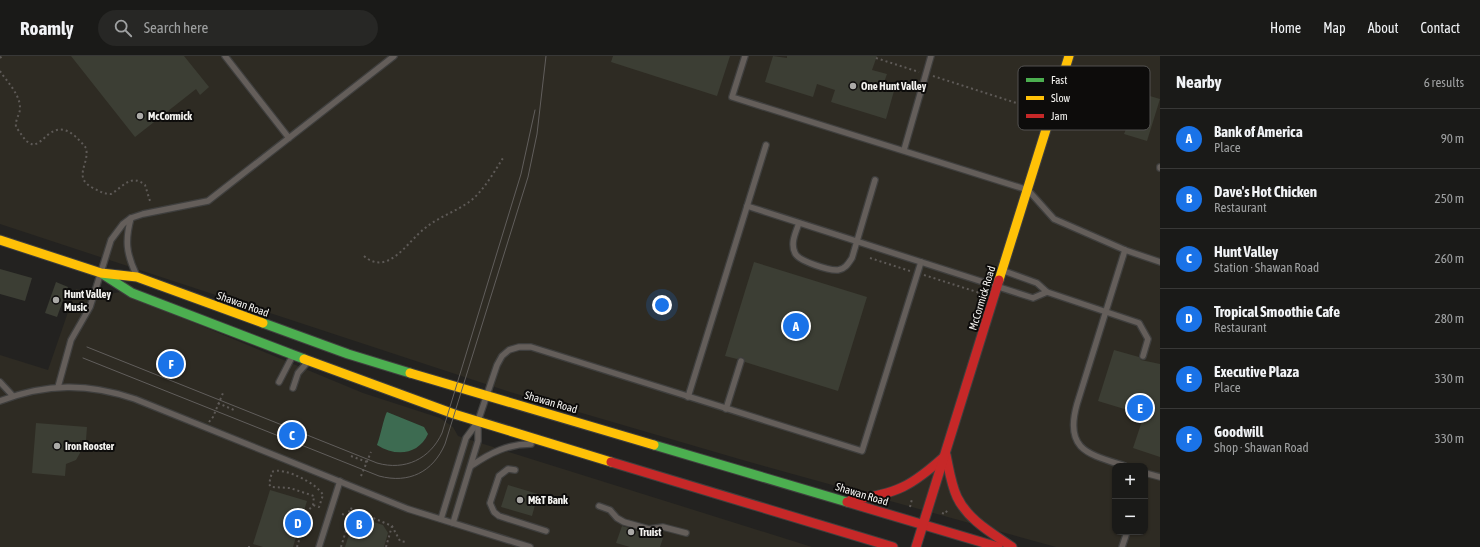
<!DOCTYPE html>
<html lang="en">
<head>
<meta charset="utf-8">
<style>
  :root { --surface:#1a1a18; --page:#272725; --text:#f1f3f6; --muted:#9fa1a2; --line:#383837; --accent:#1a73e8 }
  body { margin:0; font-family:"Asap Condensed",sans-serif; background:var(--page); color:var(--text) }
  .controls { position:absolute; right:12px; bottom:12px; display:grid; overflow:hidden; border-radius:8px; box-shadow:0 1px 3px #0004 }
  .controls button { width:36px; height:36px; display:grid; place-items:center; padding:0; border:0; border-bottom:1px solid var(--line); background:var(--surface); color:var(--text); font:20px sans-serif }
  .you { position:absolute; left:662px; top:249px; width:14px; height:14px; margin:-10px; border:3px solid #fff; border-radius:50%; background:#1a73e8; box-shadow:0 0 0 6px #1a73e833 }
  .badge { display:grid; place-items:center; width:26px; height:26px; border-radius:50%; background:var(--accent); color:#fff; font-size:13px; font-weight:700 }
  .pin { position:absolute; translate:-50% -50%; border:2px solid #fff; box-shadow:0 1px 4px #0006 }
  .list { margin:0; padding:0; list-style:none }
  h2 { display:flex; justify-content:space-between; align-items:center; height:52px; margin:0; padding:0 16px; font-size:17px }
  h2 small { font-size:13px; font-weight:400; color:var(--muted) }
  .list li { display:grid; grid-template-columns:26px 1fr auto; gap:12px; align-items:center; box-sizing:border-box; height:60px; padding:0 16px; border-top:1px solid var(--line) }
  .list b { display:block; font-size:15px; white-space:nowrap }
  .list p { margin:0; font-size:13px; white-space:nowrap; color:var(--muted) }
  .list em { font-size:13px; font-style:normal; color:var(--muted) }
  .icon { flex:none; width:22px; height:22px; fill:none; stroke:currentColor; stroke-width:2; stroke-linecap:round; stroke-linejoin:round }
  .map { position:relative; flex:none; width:1160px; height:491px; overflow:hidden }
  header { display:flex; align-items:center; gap:24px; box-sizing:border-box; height:56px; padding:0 20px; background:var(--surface); border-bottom:1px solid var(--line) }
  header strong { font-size:19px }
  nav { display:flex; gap:22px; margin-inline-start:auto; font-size:14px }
  .search { width:280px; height:36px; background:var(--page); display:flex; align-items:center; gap:10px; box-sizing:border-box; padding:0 14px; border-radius:22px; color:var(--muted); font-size:15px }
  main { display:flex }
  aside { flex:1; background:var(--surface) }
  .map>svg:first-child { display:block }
  .built { fill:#2e2b23; fill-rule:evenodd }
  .water { fill:#3d6b51 }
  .building { fill:#3c3e34 }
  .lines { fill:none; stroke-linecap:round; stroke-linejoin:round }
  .lane-casing { stroke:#3f3f3e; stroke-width:8 }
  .fast-casing { stroke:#3f3f3e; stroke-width:11 }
  .slow-casing { stroke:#3f3f3e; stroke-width:11 }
  .jam-casing { stroke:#3f3f3e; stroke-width:11 }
  .path { stroke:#5e5a57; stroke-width:2; stroke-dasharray:2 3; stroke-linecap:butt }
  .lane { stroke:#645e5a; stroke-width:5.5 }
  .fast { stroke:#4caf50; stroke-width:9 }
  .slow { stroke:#ffc107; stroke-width:9 }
  .jam { stroke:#c62828; stroke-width:9 }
  .tram { stroke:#615e5c; stroke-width:1 }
  .poi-dot { fill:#abaaa7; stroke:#0d0c0b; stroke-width:1.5 }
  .labels { text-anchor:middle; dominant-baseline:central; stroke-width:4; stroke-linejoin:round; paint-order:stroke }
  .poi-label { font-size:11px; font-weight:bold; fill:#f4f3f0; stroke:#0d0c0b; text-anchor:start }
  .street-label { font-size:11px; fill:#f4f3f0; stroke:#0d0c0b }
  .key { fill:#0d0c0b; stroke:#525150; stroke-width:1 }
  .key-label { font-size:11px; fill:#f4f3f0 }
</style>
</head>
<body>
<header>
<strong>Roamly</strong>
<div class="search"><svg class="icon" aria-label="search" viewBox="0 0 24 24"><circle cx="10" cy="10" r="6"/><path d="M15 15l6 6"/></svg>Search here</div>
<nav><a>Home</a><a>Map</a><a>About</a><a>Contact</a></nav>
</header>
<main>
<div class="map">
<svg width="1160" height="491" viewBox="0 0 1160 491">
  <rect width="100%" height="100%" fill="#232220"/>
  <g class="built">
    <path d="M0 0H1160V491H1056L746 405 510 336 0 168ZM1115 410H1145V476H1115Z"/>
    <path d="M76 233 104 242 109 238 120 236 363 337 440 362 453 371 458 380 812 491H0V299L48 314Z"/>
  </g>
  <path class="water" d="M387 356 424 371 428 378C418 399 396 401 377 389 380 382 384 361 387 356Z"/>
  <g class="building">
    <path d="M71 0H184L209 31 200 39 196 33 135 81Z"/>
    <path d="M613 0H730L717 40 611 6Z"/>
    <path d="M773 0 787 2V0H877L872 14 887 18 882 32 894 35 886 63 831 46 835 34 817 28 813 41 765 26Z"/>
    <path d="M1143 38 1160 43 1147 85 1124 78 1126 73 1117 70 1125 44 1140 49Z"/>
    <path d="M754 206 867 241 838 335 745 306 742 301 737 303 725 300Z"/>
    <path d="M0 213 32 222 25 245 0 238Z"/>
    <path d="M56 226 68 231 57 261 45 257Z"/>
    <path d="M1114 294 1139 301 1141 304 1160 308V401L1133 392 1144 359 1098 345Z"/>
    <path d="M36 367 87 371 86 384H80V397L76 404 66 408 65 420 32 417Z"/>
    <path d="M508 429 538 438 532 460 501 451Z"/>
    <path d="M270 434 307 445 293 491H263L253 488Z"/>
    <path d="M355 460 383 469 388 477 384 491H345Z"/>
    <path d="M622 470 663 482 660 491H630L616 487Z"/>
  </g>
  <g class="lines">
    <defs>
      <g id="lane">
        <path d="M225 0 289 82"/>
        <path d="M745 0 732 41 1028 134 1054 163 1125 194 1160 206"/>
        <path d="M904 94 931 0"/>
        <path d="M1160 112V111"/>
        <path d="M747 150 1033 242 1047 236 1037 227 1004 215"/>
        <path d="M131 162C125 184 126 197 136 218"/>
        <path d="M799 167C796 176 790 187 795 197 798 205 830 215 838 214 845 213 848 208 852 202L875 124"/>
        <path d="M1125 194 1077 348C1064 394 1088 398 1125 410"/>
        <path d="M1047 236 1139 267 1148 283 1143 300"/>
        <path d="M0 326 13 340"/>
        <path d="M279 326 292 301"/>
        <path d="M58 331 71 284 90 251 111 184 123 168 131 162 143 158 208 145 394 0"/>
        <path d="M293 332 298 317 306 308"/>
        <path d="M688 341 766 89"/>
        <path d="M0 345C47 327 88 327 135 343L408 453 530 491"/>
        <path d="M726 353 741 305"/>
        <path d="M471 410C490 397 508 388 531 388"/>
        <path d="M515 414 508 413 499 420 490 447 494 456 499 460 546 475"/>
        <path d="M1145 417 1160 421"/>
        <path d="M599 450 610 454 617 462 624 466 649 473 663 471 686 477"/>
        <path d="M441 463 466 382 477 367"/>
        <path d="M453 467 478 385V365L497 309 502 300 509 294 519 291H531L862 395 921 206"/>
        <path d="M319 491 340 425"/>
        <path d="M1122 491 1127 476"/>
      </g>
      <g id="fast">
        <path d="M104 219 132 237 304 303"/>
        <path d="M263 267 348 298 410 317"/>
        <path d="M654 389 847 446"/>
      </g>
      <g id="slow">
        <path d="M0 184 101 217 137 221 263 267"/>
        <path d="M999 224 1069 0"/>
        <path d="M304 303 454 358 611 406"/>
        <path d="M410 317 654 389"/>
      </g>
      <g id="jam">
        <path d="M611 406 893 491"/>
        <path d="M851 444C897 438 912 430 946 399 949 413 951 428 957 441 968 464 992 477 1012 491"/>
        <path d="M847 446 998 491"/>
        <path d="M916 491 999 224"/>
      </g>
    </defs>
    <use href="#lane" class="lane-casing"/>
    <use href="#fast" class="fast-casing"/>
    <use href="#slow" class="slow-casing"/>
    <use href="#jam" class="jam-casing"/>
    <g class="path">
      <path d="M0 2 2 0"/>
      <path d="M876 2 919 16"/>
      <path d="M0 15C7 26 20 38 20 52 20 59 15 63 16 71L26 85 33 89C40 87 44 82 49 78 64 66 77 81 86 92 90 108 72 121 93 132 99 135 104 138 111 138 123 131 131 117 145 129L150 145"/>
      <path d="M933 20 1038 54"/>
      <path d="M1064 63 1084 69"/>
      <path d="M364 200C388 221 408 185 424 173 438 161 455 156 469 146 483 136 494 116 503 102"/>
      <path d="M870 202 910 215"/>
      <path d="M924 219 980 237"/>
      <path d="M218 347 234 354"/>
      <path d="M209 366 213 361 223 337"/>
      <path d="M290 393 300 368"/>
      <path d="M351 400 367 406"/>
      <path d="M361 420 371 396"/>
      <path d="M910 451 912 443"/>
      <path d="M942 457 945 458 948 453"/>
      <path d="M342 458 348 460 350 452 392 470 400 485 406 486"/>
      <path d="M248 491H250"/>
      <path d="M297 491 308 455 313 449 314 440 290 432 271 431 269 428 272 416C283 410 318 428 323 439L319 451 313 449"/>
      <path d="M341 491 349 465 348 460"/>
      <path d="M386 491 392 470"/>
    </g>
    <use href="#lane" class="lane"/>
    <use href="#fast" class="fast"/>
    <use href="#slow" class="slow"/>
    <use href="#jam" class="jam"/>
    <g class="tram">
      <path d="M87 291 377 407C405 415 430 403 442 377L521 118 535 54"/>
      <path d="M83 302 379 420C409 428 433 416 445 388L528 121 537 78 546 0"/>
    </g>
  </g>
  <g class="poi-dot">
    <circle cx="853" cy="30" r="4"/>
    <circle cx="140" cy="60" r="4"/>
    <circle cx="56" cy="244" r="4"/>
    <circle cx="57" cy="390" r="4"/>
    <circle cx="520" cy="444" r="4"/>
    <circle cx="631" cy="476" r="4"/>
  </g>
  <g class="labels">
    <g class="poi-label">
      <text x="861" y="30">One Hunt Valley</text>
      <text x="148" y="60">McCormick</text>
      <text x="64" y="238">Hunt Valley<tspan x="64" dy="13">Music</tspan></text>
      <text x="65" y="390">Iron Rooster</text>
      <text x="528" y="444">M&amp;T Bank</text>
      <text x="639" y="476">Truist</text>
    </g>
    <g class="street-label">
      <text transform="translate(982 242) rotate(-73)">McCormick Road</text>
      <text transform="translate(243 248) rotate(20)">Shawan Road</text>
      <text transform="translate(551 346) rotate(16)">Shawan Road</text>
      <text transform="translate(862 438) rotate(17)">Shawan Road</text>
    </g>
  </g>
  <rect x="1018" y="10" width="132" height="64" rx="6" class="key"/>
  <rect x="1026" y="22" width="18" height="4" fill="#4caf50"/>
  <rect x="1026" y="40" width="18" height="4" fill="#ffc107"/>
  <rect x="1026" y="58" width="18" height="4" fill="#c62828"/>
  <g class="key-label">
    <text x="1051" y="28">Fast</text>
    <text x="1051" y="46">Slow</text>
    <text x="1051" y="64">Jam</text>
  </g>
</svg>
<div class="controls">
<button>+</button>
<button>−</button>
</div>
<div class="you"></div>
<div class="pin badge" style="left:796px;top:270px">A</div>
<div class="pin badge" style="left:359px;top:468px">B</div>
<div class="pin badge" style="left:292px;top:379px">C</div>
<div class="pin badge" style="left:298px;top:467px">D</div>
<div class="pin badge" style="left:1140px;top:352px">E</div>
<div class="pin badge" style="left:171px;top:308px">F</div>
</div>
<aside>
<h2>Nearby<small>6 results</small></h2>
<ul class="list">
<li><span class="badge">A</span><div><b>Bank of America</b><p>Place</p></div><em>90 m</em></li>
<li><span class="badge">B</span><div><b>Dave's Hot Chicken</b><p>Restaurant</p></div><em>250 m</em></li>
<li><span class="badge">C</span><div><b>Hunt Valley</b><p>Station · Shawan Road</p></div><em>260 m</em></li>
<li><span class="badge">D</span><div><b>Tropical Smoothie Cafe</b><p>Restaurant</p></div><em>280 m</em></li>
<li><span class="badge">E</span><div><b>Executive Plaza</b><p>Place</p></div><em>330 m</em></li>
<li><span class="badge">F</span><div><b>Goodwill</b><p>Shop · Shawan Road</p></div><em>330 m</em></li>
</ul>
</aside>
</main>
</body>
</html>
